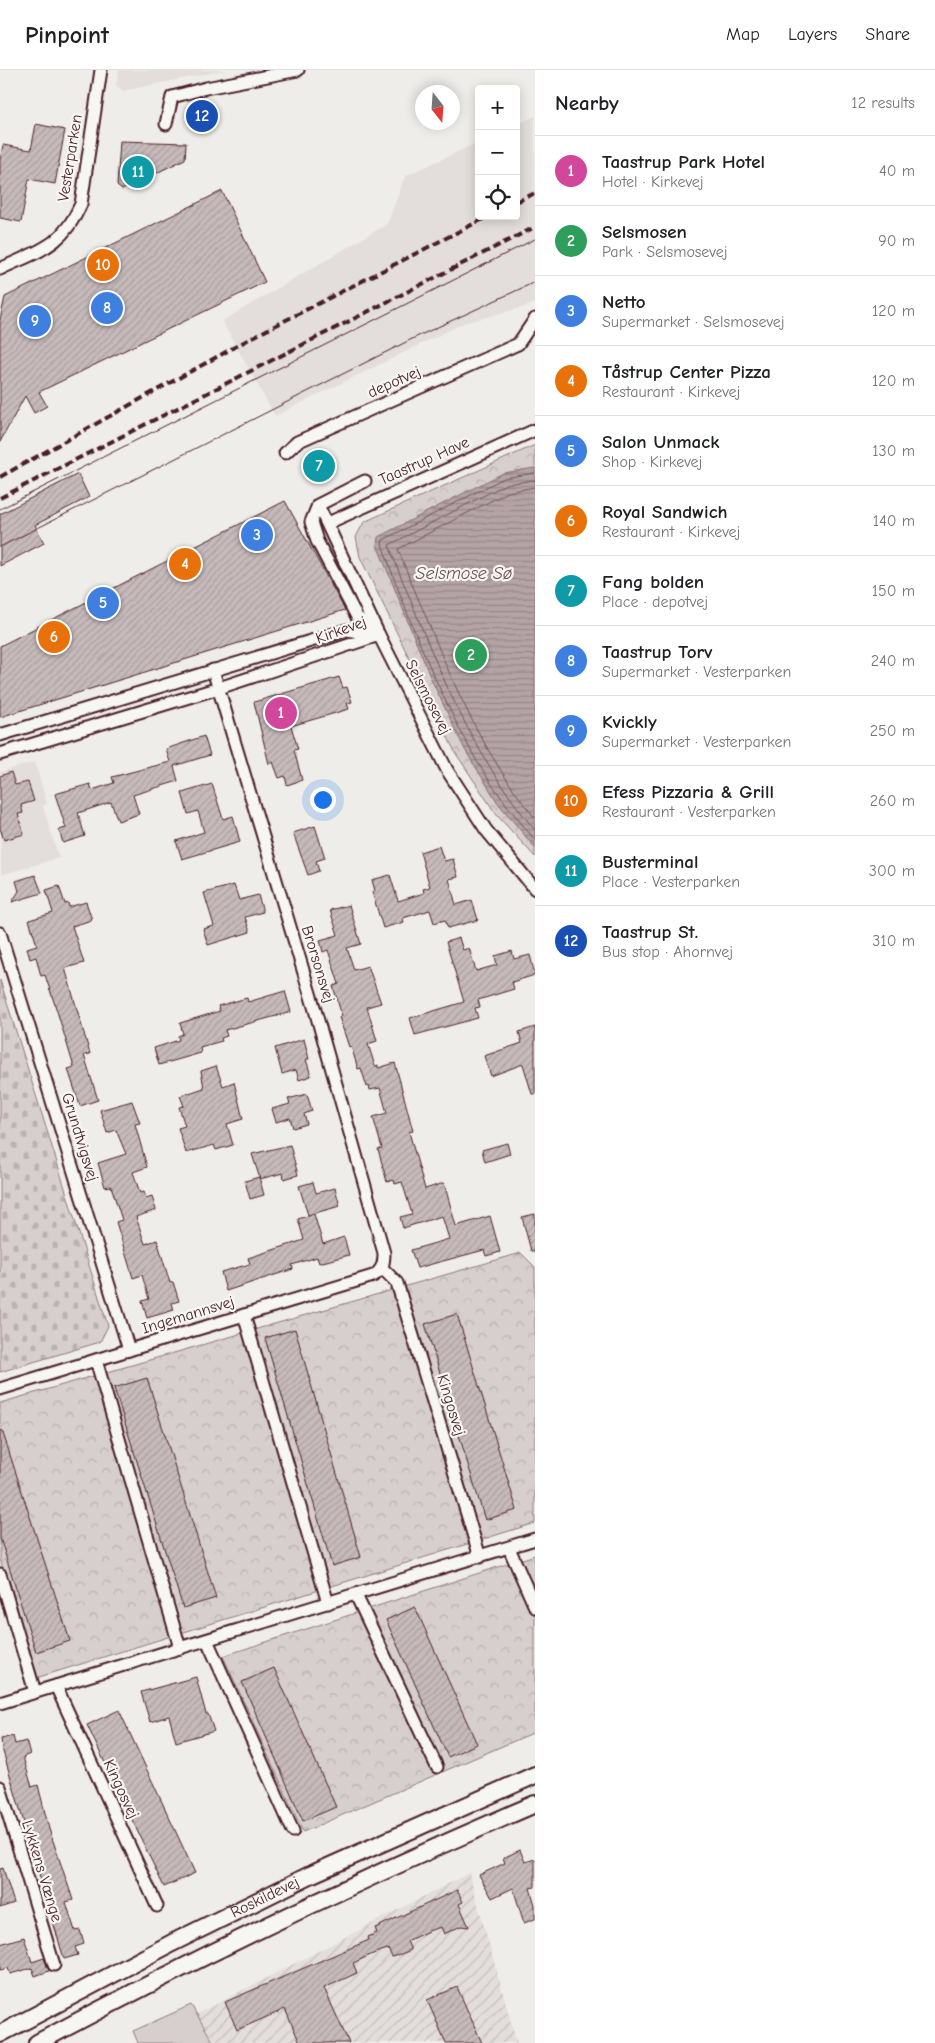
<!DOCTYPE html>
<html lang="en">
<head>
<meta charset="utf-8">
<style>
  :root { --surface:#fff; --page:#f2f2f2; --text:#202124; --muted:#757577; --line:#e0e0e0; --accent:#7c3aed }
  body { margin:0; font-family:"Comic Neue",sans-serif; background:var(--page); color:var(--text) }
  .controls { position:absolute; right:15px; top:15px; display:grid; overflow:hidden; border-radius:5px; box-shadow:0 2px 12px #0003 }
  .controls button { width:45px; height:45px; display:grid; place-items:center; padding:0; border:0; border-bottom:1px solid var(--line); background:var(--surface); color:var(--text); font:25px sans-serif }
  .compass { position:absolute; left:415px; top:15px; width:45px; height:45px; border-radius:50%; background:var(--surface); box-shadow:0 2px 12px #0003; rotate:163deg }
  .you { position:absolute; left:322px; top:729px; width:18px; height:18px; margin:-12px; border:4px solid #fff; border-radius:50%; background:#1a73e8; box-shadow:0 0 0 8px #1a73e833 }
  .badge { display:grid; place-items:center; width:32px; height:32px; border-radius:50%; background:var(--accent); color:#fff; font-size:16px; font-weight:700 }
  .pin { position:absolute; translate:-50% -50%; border:2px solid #fff; box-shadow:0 1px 5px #0006 }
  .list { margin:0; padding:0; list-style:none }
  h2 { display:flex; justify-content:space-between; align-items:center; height:65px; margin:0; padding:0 20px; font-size:21px }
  h2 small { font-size:16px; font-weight:400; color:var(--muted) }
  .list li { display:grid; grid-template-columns:32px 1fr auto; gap:15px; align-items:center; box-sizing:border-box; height:70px; padding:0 20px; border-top:1px solid var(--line) }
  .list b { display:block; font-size:19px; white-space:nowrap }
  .list p { margin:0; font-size:16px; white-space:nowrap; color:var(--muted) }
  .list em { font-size:16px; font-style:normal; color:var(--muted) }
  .icon { flex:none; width:28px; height:28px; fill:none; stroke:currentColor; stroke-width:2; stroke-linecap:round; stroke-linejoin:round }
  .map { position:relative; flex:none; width:535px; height:1973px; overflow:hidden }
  header { display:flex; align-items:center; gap:30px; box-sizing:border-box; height:70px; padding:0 25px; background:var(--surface); border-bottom:1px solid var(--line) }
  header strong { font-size:24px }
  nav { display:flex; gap:28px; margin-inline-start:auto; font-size:18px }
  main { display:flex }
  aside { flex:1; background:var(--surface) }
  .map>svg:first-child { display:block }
  .built { fill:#e3dedc }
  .industrial { fill:url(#industrial-furrows) }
  .grass { fill:#d7cfce; stroke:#90777c }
  .forest { fill:url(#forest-crowns); stroke:#90777c }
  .cemetery { fill:url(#cemetery-stones); stroke:#90777c }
  .water { fill:url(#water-rules); stroke:#8a6f74 }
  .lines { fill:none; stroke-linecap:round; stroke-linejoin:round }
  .shore { stroke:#74545c; stroke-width:1 }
  .building { fill:url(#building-hatch); stroke:#4a1f2b }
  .street-casing { stroke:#4a1f2b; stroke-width:15 }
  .secondary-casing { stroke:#4a1f2b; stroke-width:20 }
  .street { stroke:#f6f6f2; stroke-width:11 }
  .secondary { stroke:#f6f6f2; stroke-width:16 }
  .tram { stroke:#4a1f2b; stroke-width:1 }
  .rail { stroke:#4a1f2b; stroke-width:4; stroke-dasharray:8 4; stroke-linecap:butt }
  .labels { text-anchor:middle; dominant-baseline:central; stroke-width:4.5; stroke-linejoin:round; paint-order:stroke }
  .street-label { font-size:16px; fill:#4a1f2b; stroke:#f6f6f2 }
  .water-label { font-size:18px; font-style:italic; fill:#6f4e56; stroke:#f6f6f2 }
</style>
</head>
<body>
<header>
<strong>Pinpoint</strong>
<nav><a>Map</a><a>Layers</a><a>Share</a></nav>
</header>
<main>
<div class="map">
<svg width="535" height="1973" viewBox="0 0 535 1973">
  <defs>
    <pattern id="industrial-furrows" width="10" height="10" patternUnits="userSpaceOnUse" patternTransform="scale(1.25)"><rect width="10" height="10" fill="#e3dedc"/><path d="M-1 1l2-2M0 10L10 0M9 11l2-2" fill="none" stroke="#c4bebd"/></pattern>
    <pattern id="forest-crowns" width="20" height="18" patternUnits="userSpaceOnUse" patternTransform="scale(1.25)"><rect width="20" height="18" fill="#d7cfce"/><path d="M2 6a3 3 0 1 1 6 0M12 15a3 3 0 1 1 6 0" fill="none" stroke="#bab1b1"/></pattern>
    <pattern id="cemetery-stones" width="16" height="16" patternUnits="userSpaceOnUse" patternTransform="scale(1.25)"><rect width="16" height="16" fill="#d7cfce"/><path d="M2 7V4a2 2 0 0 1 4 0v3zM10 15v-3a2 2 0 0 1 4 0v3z" fill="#bab1b1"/></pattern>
    <pattern id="water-rules" width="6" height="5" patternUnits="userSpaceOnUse" patternTransform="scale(1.25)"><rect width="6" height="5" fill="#b4a4a5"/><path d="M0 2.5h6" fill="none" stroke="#948587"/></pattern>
    <pattern id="building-hatch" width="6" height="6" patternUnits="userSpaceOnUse" patternTransform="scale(1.25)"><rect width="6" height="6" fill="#c6babb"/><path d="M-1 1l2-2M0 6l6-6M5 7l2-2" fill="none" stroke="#ac9fa1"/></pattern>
  </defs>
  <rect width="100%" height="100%" fill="#efedea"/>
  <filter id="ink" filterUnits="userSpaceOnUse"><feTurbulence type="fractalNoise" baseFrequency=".02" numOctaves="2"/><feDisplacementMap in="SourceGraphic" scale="10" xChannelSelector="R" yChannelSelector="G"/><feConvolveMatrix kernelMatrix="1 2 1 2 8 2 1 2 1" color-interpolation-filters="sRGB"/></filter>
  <g filter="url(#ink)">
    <g class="built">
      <path d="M119 0H225L123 21 116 15Z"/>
      <path d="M535 46V233L525 237 464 253 275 346 222 251 387 154 405 106 479 72V146H516V55Z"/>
      <path d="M35 692 47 734 43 736 59 788 1 805 0 702Z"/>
    </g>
    <path class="industrial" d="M469 1803 517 1973H141Z"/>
    <path class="grass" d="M191 1935 214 1973H138L133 1961Z"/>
    <g class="forest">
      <path d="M535 375V787L496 744 455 682 360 487 356 467 364 452Z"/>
      <path d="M521 1183 535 1197V1453L36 1608 0 1489V1333Z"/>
      <path d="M535 1485V1662L303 1762 223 1586Z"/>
    </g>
    <path class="cemetery" d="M0 910 108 1256 100 1272 0 1302Z"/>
    <path class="water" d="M535 398V778L498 733 465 680 431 609 377 475 378 467 503 403Z"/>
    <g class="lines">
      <g class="shore">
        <path d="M535 403 504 408 383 470 382 474C404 540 436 616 469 677 487 711 511 741 535 770"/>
        <path d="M535 410 506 414 389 475C397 499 408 523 417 546 449 626 481 694 535 760"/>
        <path d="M535 417 508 422 398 479C407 503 417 526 427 549 455 620 487 689 535 748"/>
      </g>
    </g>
    <g class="building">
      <path d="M36 54 65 60 55 114 29 109 21 152 0 148V90L3 75 31 80Z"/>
      <path d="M120 71 186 73 185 89 122 120 117 116Z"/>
      <path d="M222 121 265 212 39 322 47 336 34 343 25 326 0 372V250L5 227Z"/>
      <path d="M78 404 89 427 35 455 44 473 0 496V444Z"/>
      <path d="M285 431 345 540 0 647V576Z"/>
      <path d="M339 607 343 618 347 617 352 632 347 633 349 639 291 656 298 679 294 680 302 710 287 715 285 706 279 708 273 692 269 694 254 632Z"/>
      <path d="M204 666 210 685 174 696 178 711 133 725 139 744 118 751 111 732 78 743 85 766 63 773 59 760 66 758 55 724 90 714 92 720 114 713 112 707 170 692 166 679Z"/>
      <path d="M11 702 15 715 28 712 34 731 21 735 23 743 18 744 24 764 4 770 0 758V706Z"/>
      <path d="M212 714 223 749 233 746 240 772 182 789 176 771 204 762 198 741 188 744 182 723Z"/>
      <path d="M315 756 325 788 316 791 319 801 308 805 293 763Z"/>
      <path d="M439 776 444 791 453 789 458 807 449 809 456 835 472 830 478 850 448 858 445 850 434 853 430 840 403 848 404 852 383 858 372 822 375 821 372 810 390 805 398 831 424 823 423 819 430 817 420 782Z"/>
      <path d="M35 805 42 823 12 832 19 821 16 811Z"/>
      <path d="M234 815 239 830 258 825 263 842 245 847 250 862 208 875 203 859 214 856 204 823Z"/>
      <path d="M59 816 65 834 68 833 69 837 86 832 92 850 72 856 84 893 65 898 90 984 84 985 98 1030 80 1036 68 999 74 997 57 941 45 905 41 906 36 887 30 889 27 878 37 875 29 850 53 843 46 820Z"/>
      <path d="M349 835 361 874 347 878 354 900 368 896 381 933 367 937 377 971 368 974 375 996 378 995V998L395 993 413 1061 409 1062 425 1119 444 1113 456 1156 490 1146 500 1182 486 1186 484 1180 417 1198 411 1180 449 1169 442 1146 403 1158 400 1147 412 1144 402 1112 395 1114 394 1110 387 1112 378 1079 382 1078 373 1047 387 1043 380 1018 370 1020 369 1016 367 1017 361 998 358 999 351 976 349 977 339 947 342 946 333 916 339 914 328 880 323 882 320 870 338 865 330 840Z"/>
      <path d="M459 868 463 880 469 878 476 901 497 895 495 886 512 881 514 889 530 885 535 905 512 912 514 919 478 930 480 937 475 938 478 948 415 965 410 948 464 932 446 872Z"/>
      <path d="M285 921 291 942 225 960 227 966 221 968 222 971 200 977 201 983 159 995 154 978 179 970 178 966 183 964 180 953 220 941 218 936 247 928 248 932Z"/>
      <path d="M535 957V1024H532L523 994 491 1006 484 986 522 973 519 962Z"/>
      <path d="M304 969 309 989H306L311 1006 299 1010 296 1000 282 1004 275 978Z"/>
      <path d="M216 996 223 1016 234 1012 243 1049 227 1054 233 1075 216 1080 214 1075 186 1083 178 1058 185 1056 179 1037 184 1036 180 1026 204 1018 201 1001Z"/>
      <path d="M307 1024 312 1041 304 1044 307 1054 293 1058 290 1048 276 1052 272 1039 290 1034 288 1029Z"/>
      <path d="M132 1031 140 1053 135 1054 147 1097 133 1102 140 1123 144 1122 146 1128 152 1126 156 1140 136 1147 145 1174 157 1170 170 1213 173 1212 179 1231 172 1233 174 1240 147 1248 142 1231 149 1229 142 1205 133 1208 116 1152 122 1150 111 1116 105 1117 98 1093 126 1084 116 1060 107 1063 100 1040Z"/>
      <path d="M507 1073 510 1084 485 1092 482 1080Z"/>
      <path d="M290 1075 298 1105 284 1109 283 1103 260 1109 252 1084Z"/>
      <path d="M259 1107 264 1125 250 1129 245 1111Z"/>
      <path d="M313 1112 316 1123 335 1118 340 1136 308 1145 299 1116Z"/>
      <path d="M314 1144 323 1174 344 1167 349 1185 319 1193 317 1187 292 1195 293 1199 226 1221 221 1202 250 1194 248 1188 304 1170 298 1149Z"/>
      <path d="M535 1144V1181H531L522 1147Z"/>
      <path d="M457 1244 517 1440 485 1450 425 1254Z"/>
      <path d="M295 1259 361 1487 332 1496 265 1268Z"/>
      <path d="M147 1308 216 1528 183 1538 114 1318Z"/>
      <path d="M2 1360 70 1571 36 1582 0 1468V1361Z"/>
      <path d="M415 1537 477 1674 448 1687 386 1550Z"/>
      <path d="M274 1598 336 1737 303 1751 242 1612Z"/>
      <path d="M196 1607 206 1644H208L214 1661 176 1672 169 1646 150 1652 141 1622Z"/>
      <path d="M119 1640 195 1803 164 1817 87 1655Z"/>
      <path d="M13 1666 15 1674 26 1671 30 1684 23 1687 32 1717 38 1715 49 1759 73 1830 66 1832 75 1861 80 1860 84 1874 75 1877 78 1885 64 1889 2 1678 1 1669Z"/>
      <path d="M520 1780 525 1792 535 1789V1817L530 1818 535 1835V1849L524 1853 513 1818 492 1828 479 1805 505 1793 503 1788Z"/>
      <path d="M3 1798 14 1833 0 1838V1799Z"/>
      <path d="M457 1820 463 1832 459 1834 469 1857 461 1856 444 1864 441 1857 428 1861 407 1871 411 1880 396 1886 392 1887 388 1879 375 1883 353 1893 357 1903 324 1918 349 1973H300L285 1939 237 1960 225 1932 369 1870 368 1867 377 1863 375 1858Z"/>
      <path d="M24 1867 32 1892 44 1888 49 1901 35 1906 32 1898 10 1904 8 1898 0 1900V1874Z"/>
      <path d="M457 1917 482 1973H446L427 1930Z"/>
    </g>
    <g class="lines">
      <defs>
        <g id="street">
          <path d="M166 54 172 27 206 18 298 0"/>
          <path d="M0 199C40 180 62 177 81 134L101 0"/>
          <path d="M285 383 297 372 518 274 535 249"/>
          <path d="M365 411 318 435 311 452 317 471 357 547 375 562"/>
          <path d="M318 435 379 565 447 700 486 760 535 819"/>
          <path d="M328 453 535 360"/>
          <path d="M0 665 347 560 377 565"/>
          <path d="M0 684 219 618 379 565"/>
          <path d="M0 863 129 1280"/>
          <path d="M382 1198 397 1213 480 1487"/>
          <path d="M244 1245 328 1533"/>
          <path d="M96 1290 180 1578"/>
          <path d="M0 1319 373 1206C382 1201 384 1194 384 1183L315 940 213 600"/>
          <path d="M509 1478 535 1537"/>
          <path d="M0 1504 35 1622"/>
          <path d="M356 1525 437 1697"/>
          <path d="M207 1570 293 1761"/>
          <path d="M56 1616 157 1836"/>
          <path d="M0 1633 535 1469"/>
          <path d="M0 1717 54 1895"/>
        </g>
        <g id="secondary">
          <path id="s1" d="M0 1964 172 1873 310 1805 535 1705"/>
          <path d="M37 1973C199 1886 365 1807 535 1734"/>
        </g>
      </defs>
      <use href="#street" class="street-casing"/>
      <use href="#secondary" class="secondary-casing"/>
      <use href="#street" class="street"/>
      <use href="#secondary" class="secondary"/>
      <g class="tram">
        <path d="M0 439 535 169"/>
        <path d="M0 477 414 268 535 212"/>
      </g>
      <g class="rail">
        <path d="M516 132 535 123"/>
        <path d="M0 407 251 268 489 146"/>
        <path d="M0 428 535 157"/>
      </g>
    </g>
  </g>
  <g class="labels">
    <g class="street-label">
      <text transform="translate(70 88) rotate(-81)">Vesterparken</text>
      <text transform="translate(394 312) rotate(-24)">depotvej</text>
      <text transform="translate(424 391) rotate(-24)">Taastrup Have</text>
      <text transform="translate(341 560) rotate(-20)">Kirkevej</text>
      <text transform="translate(428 627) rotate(63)">Selsmosevej</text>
      <text transform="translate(318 894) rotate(73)">Brorsonsvej</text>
      <text transform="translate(80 1067) rotate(73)">Grundtvigsvej</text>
      <text transform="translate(188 1245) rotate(-17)">Ingemannsvej</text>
      <text transform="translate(451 1335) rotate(73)">Kingosvej</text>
      <text transform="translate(121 1719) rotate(65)">Kingosvej</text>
      <text transform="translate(42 1801) rotate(73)">Lykkens Vænge</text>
      <text stroke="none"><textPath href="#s1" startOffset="298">Roskildevej</textPath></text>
    </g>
    <g class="water-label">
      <text x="464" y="503">Selsmose Sø</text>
    </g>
  </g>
</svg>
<div class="controls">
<button>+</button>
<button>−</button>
<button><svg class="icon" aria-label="locate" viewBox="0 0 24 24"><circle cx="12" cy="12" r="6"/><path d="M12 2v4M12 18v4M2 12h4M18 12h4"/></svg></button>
</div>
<svg class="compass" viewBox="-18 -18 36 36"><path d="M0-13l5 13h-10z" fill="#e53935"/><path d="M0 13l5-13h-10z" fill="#757577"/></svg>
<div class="you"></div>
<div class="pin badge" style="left:281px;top:643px;background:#d1479c">1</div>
<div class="pin badge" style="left:471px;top:585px;background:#2e9e5b">2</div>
<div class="pin badge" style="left:257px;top:465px;background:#3f7fe0">3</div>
<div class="pin badge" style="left:185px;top:494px;background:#e8710a">4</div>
<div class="pin badge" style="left:103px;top:533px;background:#3f7fe0">5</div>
<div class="pin badge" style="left:54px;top:567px;background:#e8710a">6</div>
<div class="pin badge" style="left:319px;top:396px;background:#0f9aa8">7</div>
<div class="pin badge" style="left:107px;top:238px;background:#3f7fe0">8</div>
<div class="pin badge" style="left:35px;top:251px;background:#3f7fe0">9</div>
<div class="pin badge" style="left:103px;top:195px;background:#e8710a">10</div>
<div class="pin badge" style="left:138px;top:102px;background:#0f9aa8">11</div>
<div class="pin badge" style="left:202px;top:46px;background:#1a4fb4">12</div>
</div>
<aside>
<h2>Nearby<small>12 results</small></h2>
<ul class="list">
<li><span class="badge" style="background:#d1479c">1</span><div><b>Taastrup Park Hotel</b><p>Hotel · Kirkevej</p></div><em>40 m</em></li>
<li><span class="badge" style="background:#2e9e5b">2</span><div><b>Selsmosen</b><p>Park · Selsmosevej</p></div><em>90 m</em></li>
<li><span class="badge" style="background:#3f7fe0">3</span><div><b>Netto</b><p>Supermarket · Selsmosevej</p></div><em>120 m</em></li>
<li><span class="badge" style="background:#e8710a">4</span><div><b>Tåstrup Center Pizza</b><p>Restaurant · Kirkevej</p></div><em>120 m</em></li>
<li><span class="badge" style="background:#3f7fe0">5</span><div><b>Salon Unmack</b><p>Shop · Kirkevej</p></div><em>130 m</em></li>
<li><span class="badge" style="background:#e8710a">6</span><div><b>Royal Sandwich</b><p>Restaurant · Kirkevej</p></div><em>140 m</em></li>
<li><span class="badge" style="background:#0f9aa8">7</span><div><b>Fang bolden</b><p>Place · depotvej</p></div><em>150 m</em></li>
<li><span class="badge" style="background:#3f7fe0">8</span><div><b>Taastrup Torv</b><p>Supermarket · Vesterparken</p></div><em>240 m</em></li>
<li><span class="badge" style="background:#3f7fe0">9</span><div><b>Kvickly</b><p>Supermarket · Vesterparken</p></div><em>250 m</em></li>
<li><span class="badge" style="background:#e8710a">10</span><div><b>Efess Pizzaria &amp; Grill</b><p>Restaurant · Vesterparken</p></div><em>260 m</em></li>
<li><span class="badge" style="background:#0f9aa8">11</span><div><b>Busterminal</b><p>Place · Vesterparken</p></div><em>300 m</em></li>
<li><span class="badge" style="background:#1a4fb4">12</span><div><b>Taastrup St.</b><p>Bus stop · Ahornvej</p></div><em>310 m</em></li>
</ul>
</aside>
</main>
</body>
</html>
